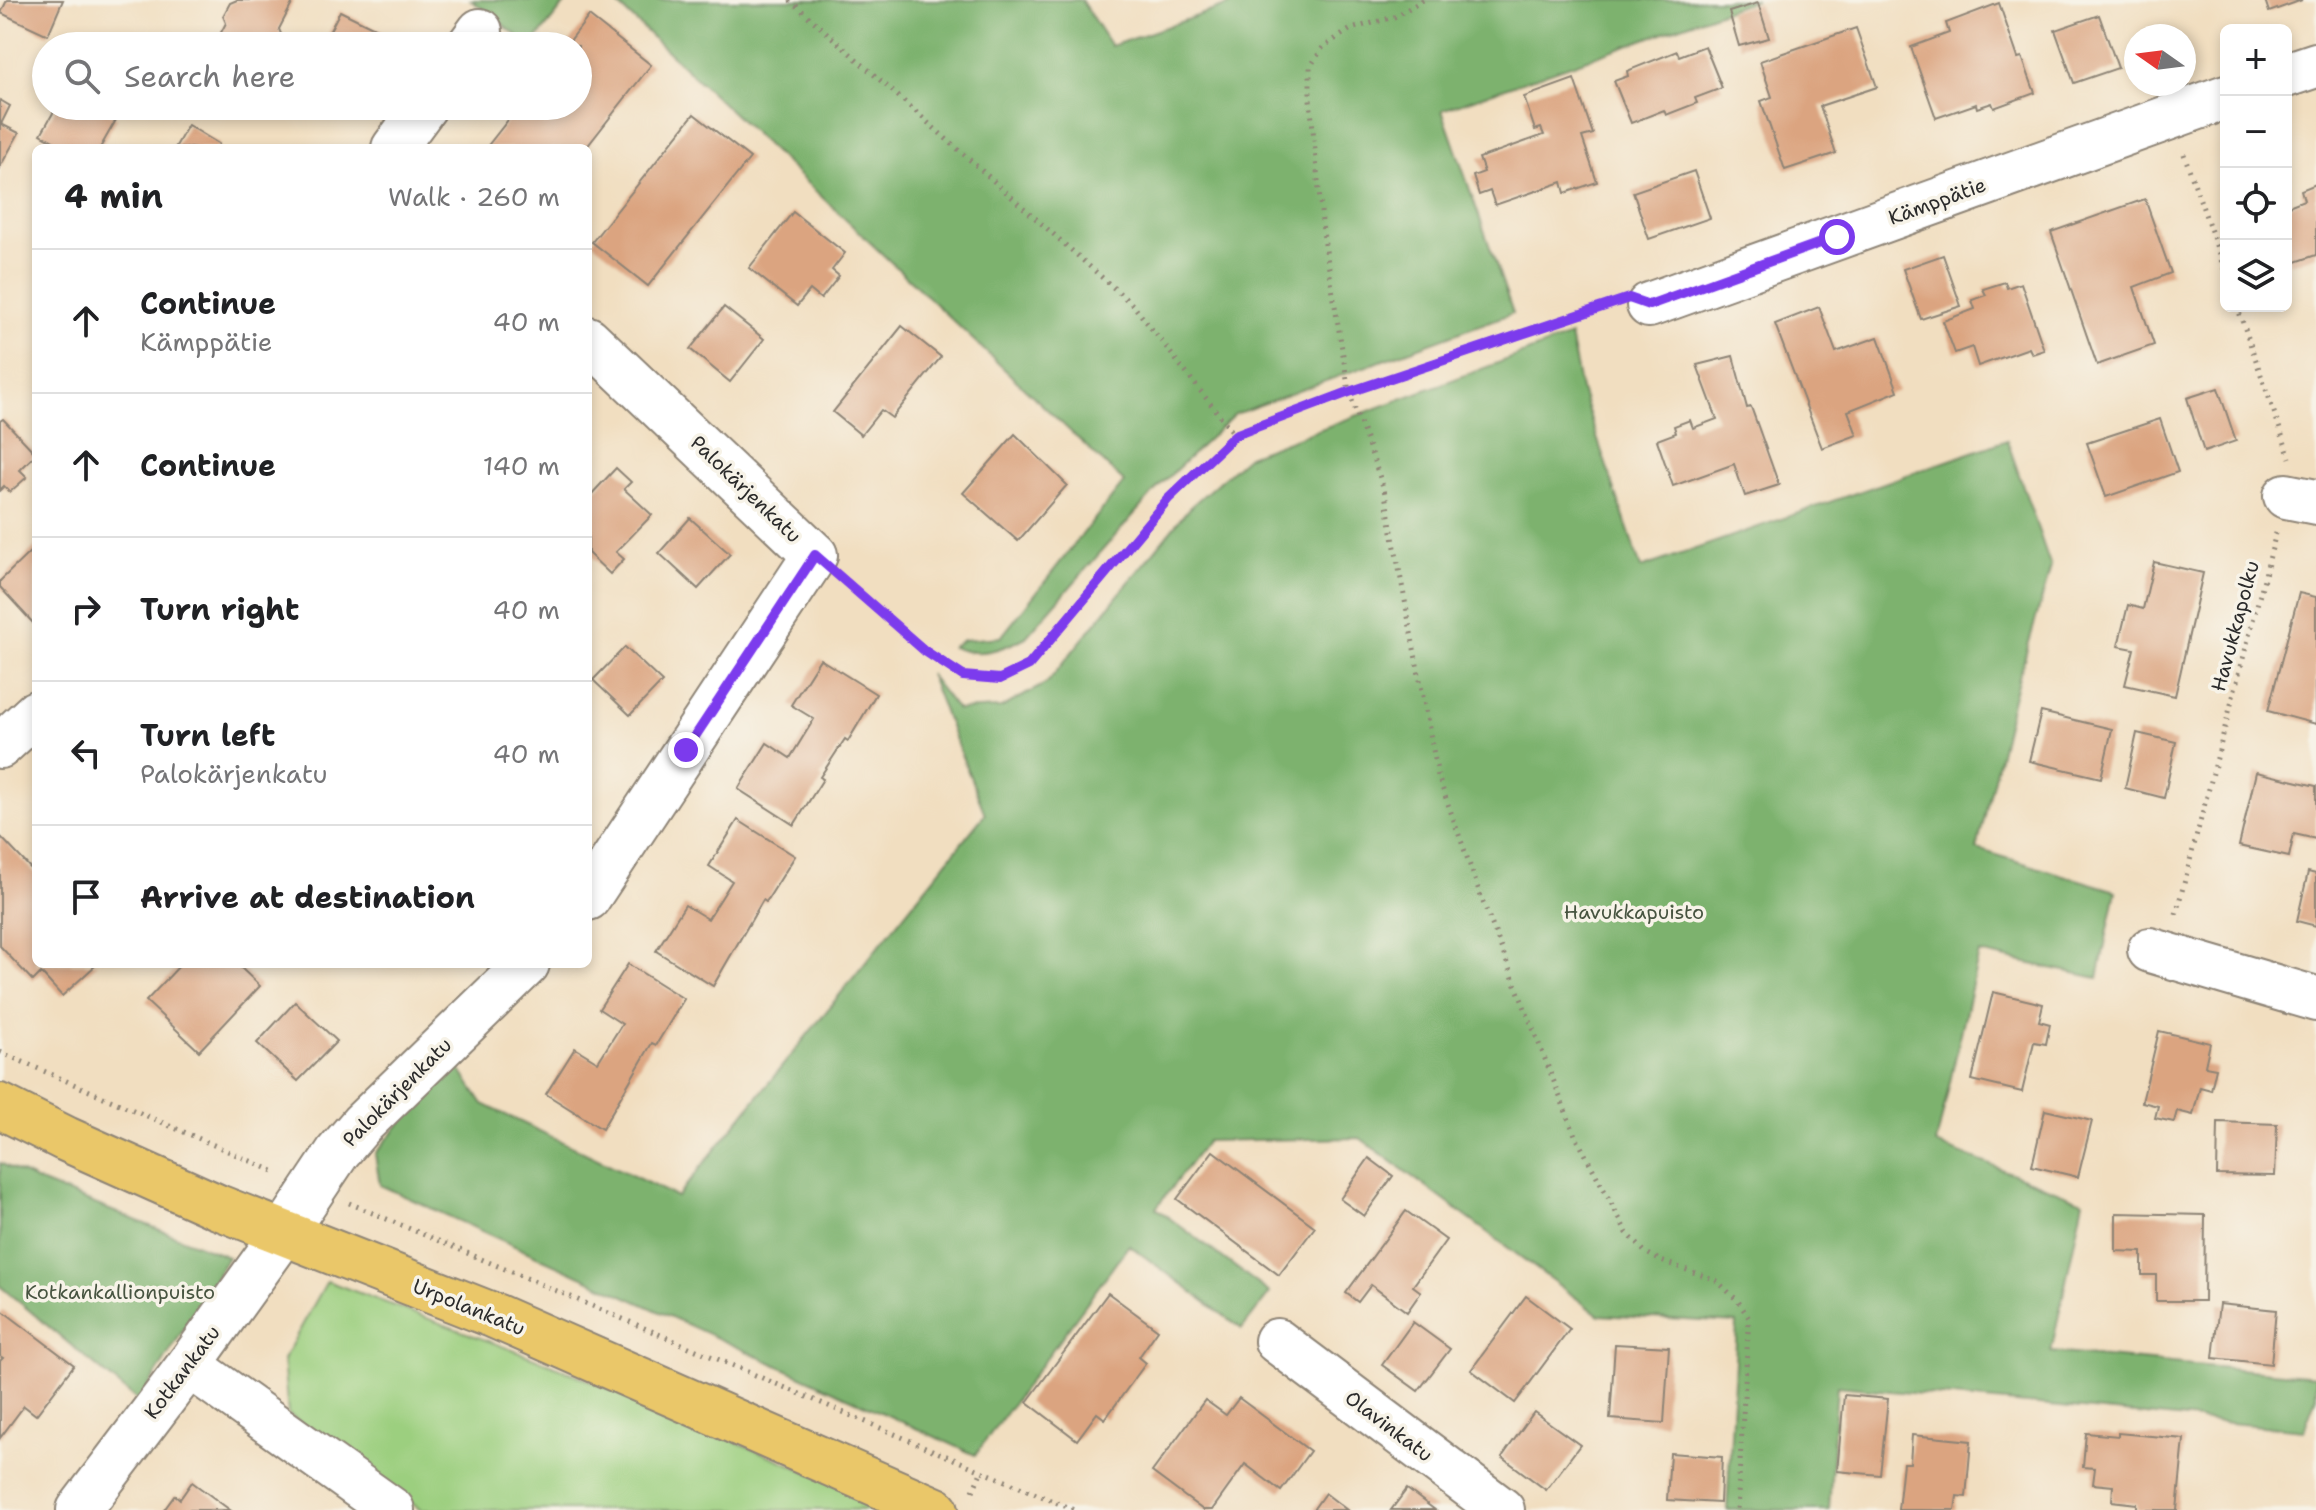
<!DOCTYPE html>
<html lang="en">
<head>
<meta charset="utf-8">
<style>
  :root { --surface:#fff; --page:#f2f2f2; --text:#202124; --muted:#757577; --line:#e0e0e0 }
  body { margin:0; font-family:"Shantell Sans",sans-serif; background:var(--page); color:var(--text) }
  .controls { position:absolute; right:24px; top:24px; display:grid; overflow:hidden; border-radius:12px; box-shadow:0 4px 12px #0003 }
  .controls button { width:72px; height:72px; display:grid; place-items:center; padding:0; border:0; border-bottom:2px solid var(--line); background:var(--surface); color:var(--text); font:40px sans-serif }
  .compass { position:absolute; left:2124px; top:24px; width:72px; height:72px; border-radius:50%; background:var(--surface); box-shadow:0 4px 12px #0003; rotate:284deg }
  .stop { position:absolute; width:24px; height:24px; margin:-18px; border:6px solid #7c3aed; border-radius:50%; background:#fff }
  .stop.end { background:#7c3aed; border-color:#fff; box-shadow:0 2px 8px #0008 }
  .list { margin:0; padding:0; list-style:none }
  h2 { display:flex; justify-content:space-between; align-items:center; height:104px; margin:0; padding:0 32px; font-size:34px }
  h2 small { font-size:26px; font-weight:400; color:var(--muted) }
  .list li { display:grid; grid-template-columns:52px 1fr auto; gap:24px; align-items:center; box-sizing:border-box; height:144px; padding:0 32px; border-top:2px solid var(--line) }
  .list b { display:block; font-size:30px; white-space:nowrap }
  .list p { margin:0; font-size:26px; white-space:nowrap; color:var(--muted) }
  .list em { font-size:26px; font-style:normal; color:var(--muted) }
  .icon { flex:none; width:44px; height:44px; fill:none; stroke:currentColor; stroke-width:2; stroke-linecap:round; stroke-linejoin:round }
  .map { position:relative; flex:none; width:2316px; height:1510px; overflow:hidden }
  .search { position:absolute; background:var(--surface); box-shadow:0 4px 12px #0003; left:32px; top:32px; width:560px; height:88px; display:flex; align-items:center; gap:20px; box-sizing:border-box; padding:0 28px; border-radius:44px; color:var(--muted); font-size:30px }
  .panel { position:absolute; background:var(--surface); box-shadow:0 4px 12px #0003; left:32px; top:144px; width:560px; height:824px; border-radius:12px }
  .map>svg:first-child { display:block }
  .green { fill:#9ccf7f; stroke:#647d55; stroke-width:2 }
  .forest { fill:#7db26e; stroke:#546e4c; stroke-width:2 }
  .building { fill:#dba480 }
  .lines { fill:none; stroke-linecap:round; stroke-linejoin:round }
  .minor-casing { stroke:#8e8476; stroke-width:48 }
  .major-casing { stroke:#8e8476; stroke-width:48 }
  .path { stroke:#8e8476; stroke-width:5; stroke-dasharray:2 6; stroke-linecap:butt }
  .minor { stroke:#fff; stroke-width:44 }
  .major { stroke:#eac769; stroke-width:44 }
  .route { stroke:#7c3aed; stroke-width:10 }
  .labels { text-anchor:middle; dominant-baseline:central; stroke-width:7; stroke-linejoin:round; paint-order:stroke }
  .street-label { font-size:20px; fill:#2b2b2b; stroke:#f7f3e8 }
  .park-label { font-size:20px; fill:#475440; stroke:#f7f3e8 }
</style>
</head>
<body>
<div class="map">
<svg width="2316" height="1510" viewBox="0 0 2316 1510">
  <rect width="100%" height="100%" fill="#f7f3e8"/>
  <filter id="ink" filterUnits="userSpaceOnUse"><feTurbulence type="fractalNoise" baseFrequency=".0125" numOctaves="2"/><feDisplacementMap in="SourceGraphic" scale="16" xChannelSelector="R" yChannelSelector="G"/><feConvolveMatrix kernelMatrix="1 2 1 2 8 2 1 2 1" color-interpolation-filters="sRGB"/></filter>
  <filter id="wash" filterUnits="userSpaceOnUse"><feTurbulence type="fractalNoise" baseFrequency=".006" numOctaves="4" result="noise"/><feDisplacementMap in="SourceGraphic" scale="32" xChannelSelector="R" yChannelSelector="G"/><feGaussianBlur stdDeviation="1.8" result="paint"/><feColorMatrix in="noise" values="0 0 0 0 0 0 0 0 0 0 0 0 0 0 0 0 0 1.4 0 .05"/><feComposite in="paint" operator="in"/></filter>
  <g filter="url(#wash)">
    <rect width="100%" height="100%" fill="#f1dec0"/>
    <path class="green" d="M327 1281 550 1364 878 1501 890 1510H421L288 1414 283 1360Z"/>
    <g class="forest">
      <path d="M471 0H568L531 46Z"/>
      <path d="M613 0H1081L1111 46 1243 0H1756L1442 110 1513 313 1235 414 1160 485 1026 637C1001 650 979 658 952 647L963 640 1001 637 1124 482Z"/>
      <path d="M1570 336 1581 390 1641 568 2007 440 2051 567 2014 694 1977 849 2116 891 2098 978 1979 953 1936 1144 2083 1201 2051 1352 2316 1376V1397L2304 1430 1837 1386 1829 1510H1727L1737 1323 1599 1315 1360 1138 1207 1141 1156 1208 1270 1293 1242 1329 1129 1245 975 1455 380 1185 375 1154 453 1059 483 1104 677 1197 985 814 929 674 957 710 1001 708 1047 683 1189 508 1248 456Z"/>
      <path d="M0 1163 42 1183 228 1257 139 1402 0 1286Z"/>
    </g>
    <g id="blocks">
      <g class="building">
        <path d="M7 0H63L48 35 1 13Z"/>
        <path d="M237 0H294L279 29 281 34 276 44 214 46 226 23 223 16 230 3Z"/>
        <path d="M2265 0H2302L2269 12Z"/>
        <path d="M1758 3 1769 38 1739 46 1729 12Z"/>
        <path d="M1999 3 2018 58 2022 57 2035 93 1994 108 1992 103 1977 108 1976 104 1936 118 1911 47 1949 33 1946 23Z"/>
        <path d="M340 11 399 40 396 46H322Z"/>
        <path d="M2099 15 2118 68 2074 83 2055 30Z"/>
        <path d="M589 16 651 65 586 148H486L519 106H578V46H566Z"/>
        <path d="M1856 28 1877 87 1820 106 1836 153 1785 170 1761 101 1772 97 1760 61Z"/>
        <path d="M1705 46 1722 88 1695 98 1697 103 1666 115 1664 110 1631 123 1614 81 1628 76 1627 71 1677 51 1679 56Z"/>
        <path d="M1574 79 1593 134 1582 137 1597 182 1565 193 1562 182 1495 205 1490 191 1479 195 1473 176 1484 172 1479 158 1544 135 1541 128 1535 130 1524 97Z"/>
        <path d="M0 100 10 106 1 124 19 133 0 167Z"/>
        <path d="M57 106H97L117 118 100 148H66L41 134Z"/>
        <path d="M694 114 750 158 648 286 592 242Z"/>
        <path d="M188 125 219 144 217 148H175Z"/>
        <path d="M1694 171 1710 218 1649 239 1633 192Z"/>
        <path d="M2316 184V255L2290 264 2286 252V207L2304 200 2301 190Z"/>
        <path d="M2145 199 2171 273 2134 287 2154 345 2097 365 2051 232Z"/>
        <path d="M793 212 845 253 832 270 839 276 821 299 810 290 797 306 749 268Z"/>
        <path d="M1943 255 1961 306 1921 319 1903 269Z"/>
        <path d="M2005 282 2007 288 2021 283 2044 350 2032 354 2029 348 1978 366 1972 347 1955 353 1943 321 1975 309 1972 300 1986 295 1983 289Z"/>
        <path d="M724 307 764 339 730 382 690 349Z"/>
        <path d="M1819 307 1836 352 1878 337 1898 391 1848 411 1857 435 1822 448 1775 324Z"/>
        <path d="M902 326 941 357 892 418 881 410 861 435 833 412Z"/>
        <path d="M1733 356 1747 408 1751 407 1779 485 1745 496 1734 464 1673 486 1657 440 1676 433 1674 426 1690 420 1693 428 1717 419 1697 365Z"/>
        <path d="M2218 388 2236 441 2204 452 2187 398Z"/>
        <path d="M3 419 36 454 20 470 27 477 10 492 4 486 0 490V421Z"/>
        <path d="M2160 419 2178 472 2106 497 2087 443Z"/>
        <path d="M1015 434 1067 485 1018 541 963 493Z"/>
        <path d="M616 468 631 482 624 489 652 515 616 552 624 559 610 574 588 553V498Z"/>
        <path d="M690 518 730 554 698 589 659 553Z"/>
        <path d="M36 546V622L34 624 0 587V581Z"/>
        <path d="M2154 562 2203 573 2175 696 2125 685 2134 649 2118 646 2128 605 2143 609Z"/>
        <path d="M2299 593 2316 597V724L2268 711Z"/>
        <path d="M625 647 662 682 630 715 593 680Z"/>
        <path d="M820 659 876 694 848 741 845 739 820 777 823 779 794 825 738 789 767 743 790 758 814 719 791 705Z"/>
        <path d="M2041 712 2112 729 2101 778 2029 761Z"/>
        <path d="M2137 733 2176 742 2164 798 2125 788Z"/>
        <path d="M2256 772 2316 786V839L2294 834 2289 857 2239 846Z"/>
        <path d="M738 820 795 856 766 902 763 900 713 986 656 951 685 905 708 919 732 881 709 866Z"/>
        <path d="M0 836 36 874V964H97L62 996 41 973 33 981 0 946Z"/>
        <path d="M2308 872 2316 874V926L2297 921Z"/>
        <path d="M181 964H237L260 986 199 1051 146 1001Z"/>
        <path d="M628 964 684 999 656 1045 652 1043 602 1129 546 1094 575 1048 598 1062 622 1024 599 1009Z"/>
        <path d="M1993 992 2043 1004 2039 1021 2050 1024 2046 1044 2034 1042 2022 1092 1972 1080Z"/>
        <path d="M295 1002 337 1041 298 1081 257 1043Z"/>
        <path d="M2159 1031 2210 1043 2205 1066 2216 1068 2211 1090 2200 1087 2193 1115 2177 1111 2174 1122 2155 1118 2158 1106 2142 1102Z"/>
        <path d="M2045 1110 2092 1121 2078 1177 2032 1166Z"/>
        <path d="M2218 1122 2277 1124 2275 1176 2217 1175Z"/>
        <path d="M1213 1151 1315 1227 1279 1275 1177 1199Z"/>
        <path d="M1369 1158 1393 1176 1364 1216 1340 1199Z"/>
        <path d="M1406 1211 1446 1240 1413 1286 1421 1292 1407 1312 1371 1285 1358 1302 1346 1293Z"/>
        <path d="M2116 1213 2205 1215 2204 1301H2156V1275H2142V1252L2116 1251Z"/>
        <path d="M1108 1293 1158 1330 1139 1357 1146 1363 1105 1419 1097 1413 1077 1440 1027 1402Z"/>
        <path d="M1526 1296 1570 1329 1515 1403 1471 1370Z"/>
        <path d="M2219 1304 2276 1310 2271 1364 2213 1358Z"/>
        <path d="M3 1311 74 1365 36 1415 24 1406 0 1438V1361L3 1358 0 1356V1315Z"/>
        <path d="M1413 1322 1450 1349 1418 1391 1382 1365Z"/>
        <path d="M1615 1344 1669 1347 1664 1423 1610 1419Z"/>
        <path d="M1844 1395 1888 1399 1880 1475 1837 1471Z"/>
        <path d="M1239 1398 1310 1451 1281 1491 1245 1464 1212 1510H1203L1152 1472 1205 1400 1226 1415Z"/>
        <path d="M1534 1412 1580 1445 1546 1490 1502 1457Z"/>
        <path d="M2086 1433 2118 1436V1433L2184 1439 2177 1510H2137V1504L2112 1501 2113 1486 2093 1484 2095 1468 2083 1467Z"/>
        <path d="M1912 1435 1971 1441 1966 1497 1957 1496 1955 1510H1898L1903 1463H1910Z"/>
        <path d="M1670 1453 1722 1457 1720 1503 1667 1500Z"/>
        <path d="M192 1482 230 1510H164L175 1495 180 1499Z"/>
        <path d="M1407 1489 1435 1510H1391Z"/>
        <path d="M1325 1493 1347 1510H1313Z"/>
      </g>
    </g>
  </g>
  <g filter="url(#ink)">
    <use href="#blocks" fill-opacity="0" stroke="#8e8476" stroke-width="2"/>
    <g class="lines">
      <defs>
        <g id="minor">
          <path d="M469 46 480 31"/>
          <path d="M2286 75 2316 65"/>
          <path d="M394 148 425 106"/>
          <path d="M1649 305 2226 97"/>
          <path d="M588 339 815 555 588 898"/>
          <path d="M2286 496 2316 502"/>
          <path d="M0 746 36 713"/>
          <path d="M2150 950 2316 999"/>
          <path d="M1277 1341 1502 1510"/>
          <path d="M189 1365 392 1510"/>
          <path d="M79 1510 189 1365 284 1233 338 1152 362 1124 527 964"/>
        </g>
        <path id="major" d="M0 1106 66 1139 218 1207 495 1316 936 1510"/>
      </defs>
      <use href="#minor" class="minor-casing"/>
      <use href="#major" class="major-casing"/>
      <g class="path">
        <path d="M790 0 1133 305 1235 435"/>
        <path d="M1423 0 1394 17 1351 29 1323 47 1310 67V99L1323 232 1349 392 1384 489 1438 776 1483 902 1575 1135 1627 1233 1645 1252 1661 1261 1716 1280 1738 1301 1749 1318 1737 1510"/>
        <path d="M2184 154 2226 274"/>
        <path d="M2237 306 2290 458"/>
        <path d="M846 582 925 651 963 676 1000 679 1029 665 1168 499 1235 435 1349 392 1610 304"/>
        <path d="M2176 914 2276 533"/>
        <path d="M0 1052 278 1173"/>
        <path d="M349 1203 1074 1510"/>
        <path d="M973 1491 982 1470"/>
      </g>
      <use href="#minor" class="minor"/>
      <use href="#major" class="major"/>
    </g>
  </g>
  <g class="lines" filter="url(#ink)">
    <path class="route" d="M686 750 815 555 925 651 963 676 1000 679 1029 665 1168 499 1235 435 1349 392 1629 298 1649 305 1837 237"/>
  </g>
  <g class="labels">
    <g class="street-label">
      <text transform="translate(1937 201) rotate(-20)">Kämppätie</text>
      <text transform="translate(746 489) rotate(44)">Palokärjenkatu</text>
      <text transform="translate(2235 626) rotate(-75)">Havukkapolku</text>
      <text transform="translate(397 1092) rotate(-45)">Palokärjenkatu</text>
      <text transform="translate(469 1307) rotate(22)">Urpolankatu</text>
      <text transform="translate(182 1372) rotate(-53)">Kotkankatu</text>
      <text transform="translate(1389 1426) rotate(37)">Olavinkatu</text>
    </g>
    <g class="park-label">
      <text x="1634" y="912">Havukkapuisto</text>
      <text x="120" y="1292">Kotkankallionpuisto</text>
    </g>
  </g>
</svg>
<div class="controls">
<button>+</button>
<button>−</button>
<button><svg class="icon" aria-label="locate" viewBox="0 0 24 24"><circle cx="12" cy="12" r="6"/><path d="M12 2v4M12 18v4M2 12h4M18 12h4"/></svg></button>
<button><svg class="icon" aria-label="layers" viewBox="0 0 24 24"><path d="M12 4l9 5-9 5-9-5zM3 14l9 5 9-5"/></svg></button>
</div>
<svg class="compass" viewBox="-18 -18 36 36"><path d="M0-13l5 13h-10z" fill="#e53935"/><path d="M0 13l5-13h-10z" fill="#757577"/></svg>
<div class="stop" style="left:1837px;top:237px"></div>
<div class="stop end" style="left:686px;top:750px"></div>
<div class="search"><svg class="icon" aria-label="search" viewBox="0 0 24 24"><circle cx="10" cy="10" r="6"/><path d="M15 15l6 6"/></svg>Search here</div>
<section class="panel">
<h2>4 min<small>Walk · 260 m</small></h2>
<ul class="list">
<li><svg class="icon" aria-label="ahead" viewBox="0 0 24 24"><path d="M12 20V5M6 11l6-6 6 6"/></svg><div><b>Continue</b><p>Kämppätie</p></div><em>40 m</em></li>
<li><svg class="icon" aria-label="ahead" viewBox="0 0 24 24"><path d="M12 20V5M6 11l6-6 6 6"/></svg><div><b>Continue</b></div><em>140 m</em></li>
<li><svg class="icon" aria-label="right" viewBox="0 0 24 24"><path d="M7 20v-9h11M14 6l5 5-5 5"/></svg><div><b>Turn right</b></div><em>40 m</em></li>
<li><svg class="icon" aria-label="left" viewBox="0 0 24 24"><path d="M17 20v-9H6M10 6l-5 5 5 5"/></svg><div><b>Turn left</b><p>Palokärjenkatu</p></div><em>40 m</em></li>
<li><svg class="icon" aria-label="arrive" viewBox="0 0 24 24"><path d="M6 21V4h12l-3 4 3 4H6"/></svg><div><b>Arrive at destination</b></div></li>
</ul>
</section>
</div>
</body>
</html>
